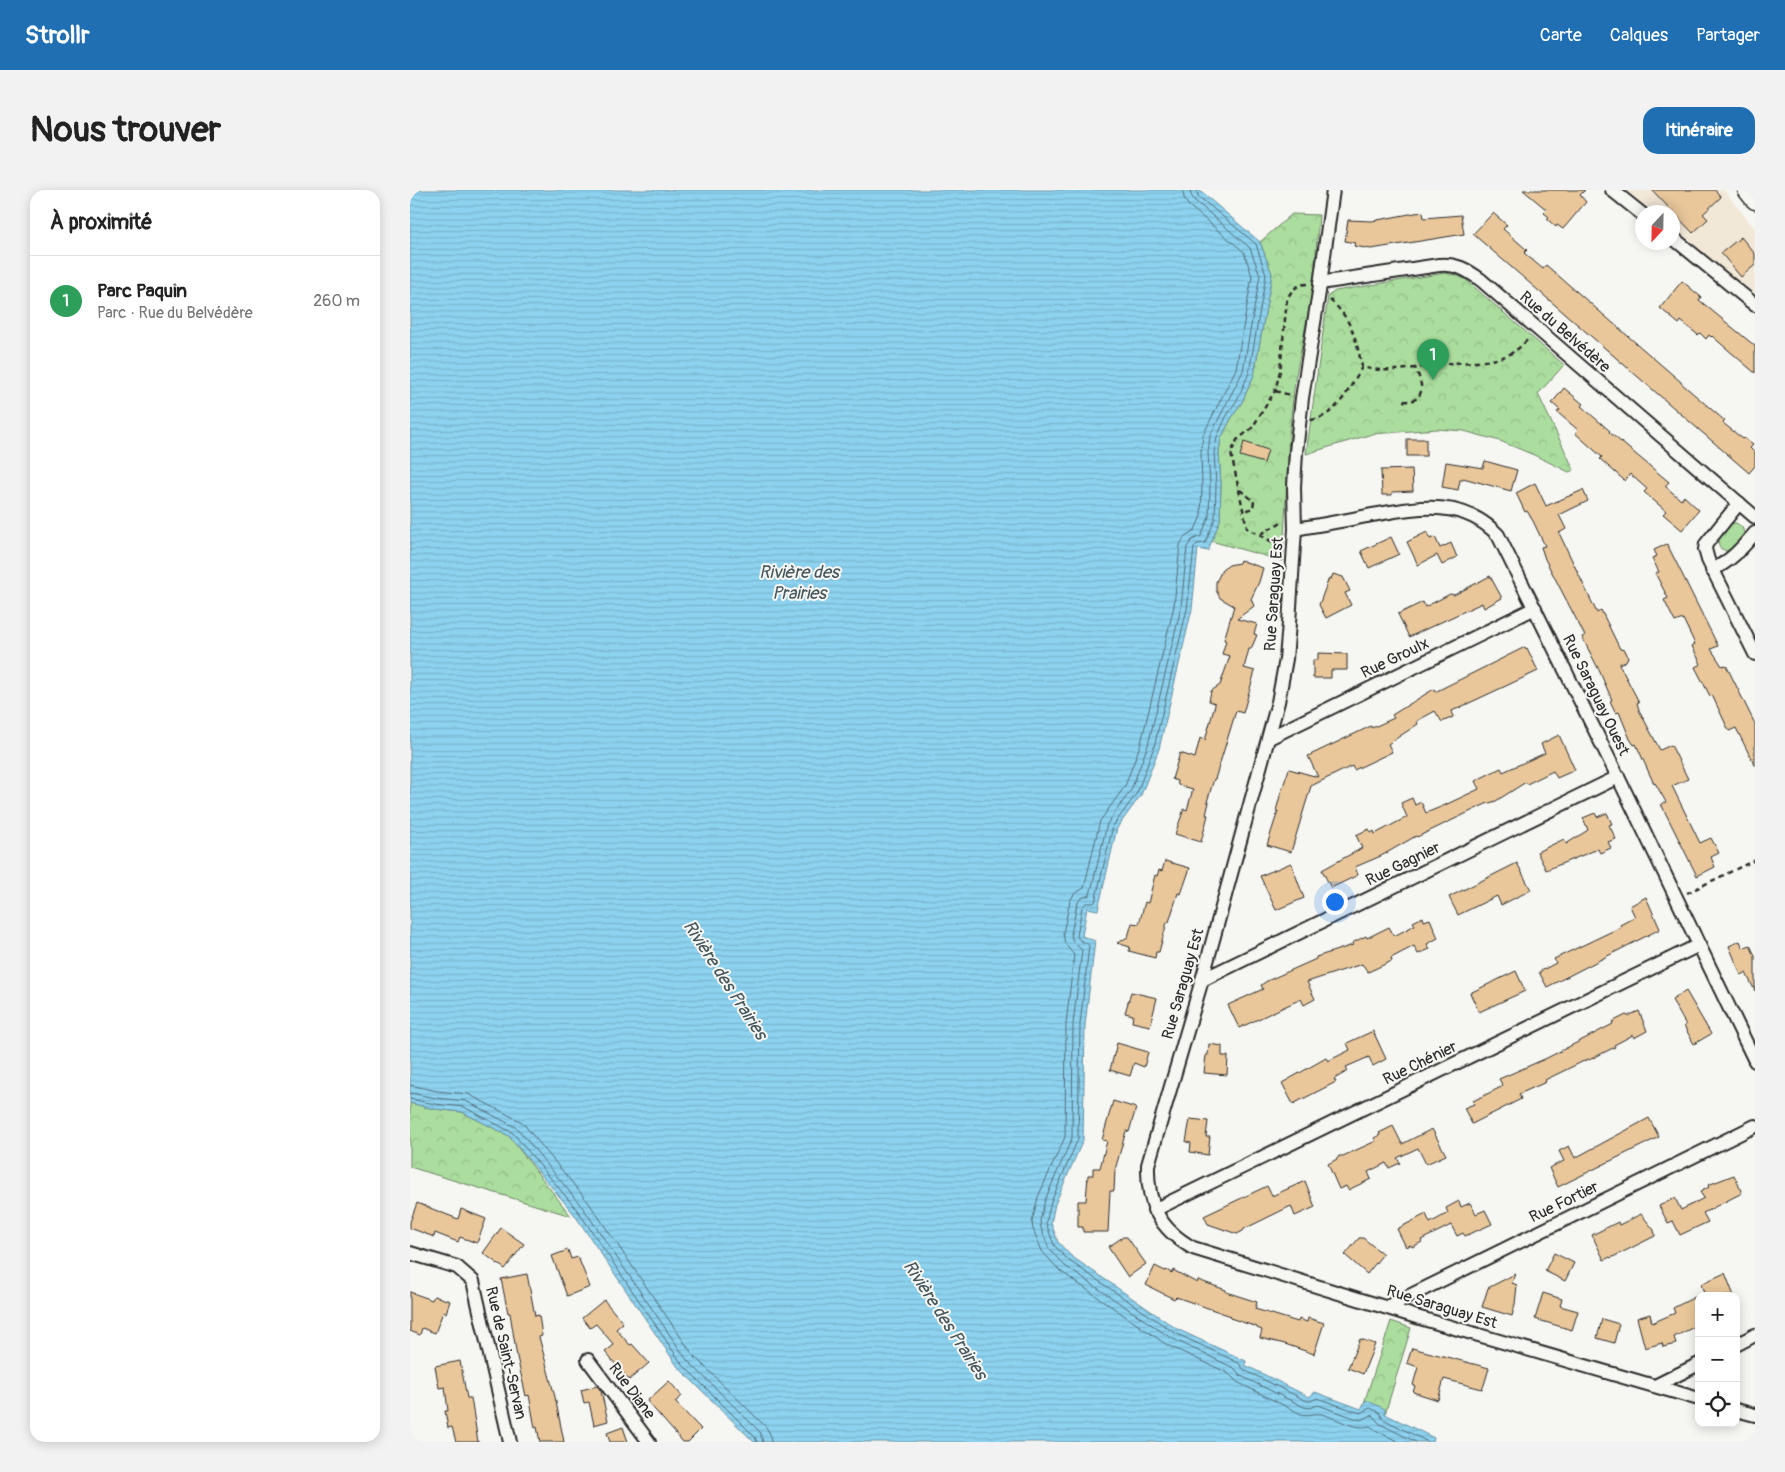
<!DOCTYPE html>
<html lang="fr">
<head>
<meta charset="utf-8">
<style>
  :root { --surface:#fff; --page:#f2f2f2; --text:#222; --muted:#767676; --line:#e0e0e0; --accent:#1f6fb2 }
  body { margin:0; font-family:Pangolin,sans-serif; background:var(--page); color:var(--text) }
  .controls { position:absolute; right:15px; bottom:15px; display:grid; overflow:hidden; border-radius:10px; box-shadow:0 2px 12px #0003 }
  .controls button { width:45px; height:45px; display:grid; place-items:center; padding:0; border:0; border-bottom:1px solid var(--line); background:var(--surface); color:var(--text); font:25px sans-serif }
  .compass { position:absolute; left:1225px; top:15px; width:45px; height:45px; border-radius:50%; background:var(--surface); box-shadow:0 2px 12px #0003; rotate:202deg }
  .you { position:absolute; left:924px; top:711px; width:18px; height:18px; margin:-12px; border:4px solid #fff; border-radius:50%; background:#1a73e8; box-shadow:0 0 0 8px #1a73e833 }
  .badge { display:grid; place-items:center; width:32px; height:32px; border-radius:50%; background:var(--accent); color:#fff; font-size:16px; font-weight:700 }
  .pin { position:absolute; translate:-50% -41px; filter:drop-shadow(0 1px 2px #0008) }
  .pin::after { content:''; position:absolute; top:26px; width:18px; height:15px; background:inherit; clip-path:polygon(0 0,100% 0,50% 100%) }
  .list { margin:0; padding:0; list-style:none }
  h2 { display:flex; justify-content:space-between; align-items:center; height:65px; margin:0; padding:0 20px; font-size:21px }
  h2 small { font-size:16px; font-weight:400; color:var(--muted) }
  .list li { display:grid; grid-template-columns:32px 1fr auto; gap:15px; align-items:center; box-sizing:border-box; height:90px; padding:0 20px; border-top:1px solid var(--line) }
  .list b { display:block; font-size:19px; white-space:nowrap }
  .list p { margin:0; font-size:16px; white-space:nowrap; color:var(--muted) }
  .list em { font-size:16px; font-style:normal; color:var(--muted) }
  .icon { flex:none; width:28px; height:28px; fill:none; stroke:currentColor; stroke-width:2; stroke-linecap:round; stroke-linejoin:round }
  .map { position:relative; flex:none; width:1345px; height:1252px; overflow:hidden; border-radius:15px }
  header { display:flex; align-items:center; gap:30px; box-sizing:border-box; height:70px; padding:0 25px; background:var(--accent); color:#fff }
  header strong { font-size:24px }
  nav { display:flex; gap:28px; margin-inline-start:auto; font-size:18px }
  .intro { display:flex; align-items:center; justify-content:space-between; box-sizing:border-box; height:120px; padding:0 30px }
  h1 { margin:0; font-size:35px }
  .button { padding:12px 22px; border-radius:15px; background:var(--accent); color:#fff; font-size:18px; font-weight:700 }
  main { display:flex; gap:30px; padding:0 30px }
  aside { flex:1; background:var(--surface); border-radius:15px; box-shadow:0 2px 12px #0003 }
  .map>svg:first-child { display:block }
  .built { fill:#f2e8d8 }
  .grass { fill:url(#grass-tufts); stroke:#6b8464 }
  .forest { fill:url(#forest-crowns); stroke:#6b8464 }
  .water { fill:url(#water-rules); stroke:#668fa1 }
  .lines { fill:none; stroke-linecap:round; stroke-linejoin:round }
  .shore { stroke:#526e79; stroke-width:1 }
  .building { fill:#e9c79b; stroke:#2b2b2b }
  .minor-casing { stroke:#2b2b2b; stroke-width:16 }
  .secondary-casing { stroke:#2b2b2b; stroke-width:21 }
  .path { stroke:#2b2b2b; stroke-width:2.5; stroke-dasharray:5 4; stroke-linecap:butt }
  .minor { stroke:#f6f6f2; stroke-width:12 }
  .secondary { stroke:#f6f6f2; stroke-width:18 }
  .labels { text-anchor:middle; dominant-baseline:central; stroke-width:4; stroke-linejoin:round; paint-order:stroke }
  .street-label { font-size:16px; fill:#2b2b2b; stroke:#f6f6f2 }
  .water-label { font-size:18px; font-style:italic; fill:#44555c; stroke:#f6f6f2 }
</style>
</head>
<body>
<header>
<strong>Strollr</strong>
<nav><a>Carte</a><a>Calques</a><a>Partager</a></nav>
</header>
<div class="intro"><h1>Nous trouver</h1><a class="button">Itinéraire</a></div>
<main>
<aside>
<h2>À proximité<small></small></h2>
<ul class="list">
<li><span class="badge" style="background:#2e9e5b">1</span><div><b>Parc Paquin</b><p>Parc · Rue du Belvédère</p></div><em>260 m</em></li>
</ul>
</aside>
<div class="map">
<svg width="1345" height="1252" viewBox="0 0 1345 1252">
  <defs>
    <pattern id="grass-tufts" width="24" height="20" patternUnits="userSpaceOnUse" patternTransform="scale(1.25)"><rect width="24" height="20" fill="#abdd9e"/><path d="M3 7l-1-3M5 7V3M7 7l1-3M15 17l-1-3M17 17v-4M19 17l1-3" fill="none" stroke="#93be88"/></pattern>
    <pattern id="forest-crowns" width="20" height="18" patternUnits="userSpaceOnUse" patternTransform="scale(1.25)"><rect width="20" height="18" fill="#abdd9e"/><path d="M2 6a3 3 0 1 1 6 0M12 15a3 3 0 1 1 6 0" fill="none" stroke="#93be88"/></pattern>
    <pattern id="water-rules" width="6" height="5" patternUnits="userSpaceOnUse" patternTransform="scale(1.25)"><rect width="6" height="5" fill="#8dd2ef"/><path d="M0 2.5h6" fill="none" stroke="#7ab4cd"/></pattern>
  </defs>
  <rect width="100%" height="100%" fill="#f6f6f2"/>
  <filter id="ink" filterUnits="userSpaceOnUse"><feTurbulence type="fractalNoise" baseFrequency=".02" numOctaves="2"/><feDisplacementMap in="SourceGraphic" scale="10" xChannelSelector="R" yChannelSelector="G"/><feConvolveMatrix kernelMatrix="1 2 1 2 8 2 1 2 1" color-interpolation-filters="sRGB"/></filter>
  <g filter="url(#ink)">
    <path class="built" d="M1213 0H1314L1345 39V106L1263 39 1262 22H1242Z"/>
    <path class="grass" d="M1323 333H1326L1332 337 1334 343 1323 359 1316 361 1310 358C1305 348 1314 339 1323 333Z"/>
    <g class="forest">
      <path d="M882 24 909 25 903 98 885 190 879 245 873 371 801 351 810 330 811 294 809 263 811 248 821 229 832 212 844 185 862 84 850 52Z"/>
      <path d="M1035 83 1046 85 1056 90 1154 175 1128 204 1164 280 1159 282 1124 265 1090 251 1054 241 1027 239 962 244 896 264 918 106 925 101Z"/>
      <path d="M0 913 24 919 52 922 99 946 161 1026 0 977Z"/>
      <path d="M981 1131 1001 1138 975 1224 953 1216Z"/>
    </g>
    <path class="water" d="M0 0H789L850 52 862 84 844 185 832 212 821 229 811 248 809 263 811 294 810 330 798 361 788 359 782 419 749 559 731 605 707 638 688 720 677 718 672 746 685 751 675 835 673 950 645 1014 641 1033 648 1052 661 1066 767 1139 836 1171 835 1175 899 1207 905 1202 951 1219 956 1210 975 1219V1224L1024 1248 1023 1252H344L268 1177 164 1024 99 946 52 922 24 919 0 913Z"/>
    <g class="lines">
      <g class="shore">
        <path d="M773 0 774 8 778 15 834 62 842 86 826 179 793 245 791 263 792 295 791 326 785 340 775 346 770 355 764 416 731 553 715 596 690 631 674 698 664 704 660 711 653 743 655 754 664 765 656 834 655 947 628 1007 622 1032 623 1039 632 1061 650 1081 757 1155 818 1183 827 1192 891 1224C898 1226 904 1223 911 1224 928 1228 942 1240 960 1236L967 1241 989 1252"/>
        <path d="M780 0 781 5 784 10 840 58 850 85 833 181 800 246 798 263 800 295 799 327 791 346 782 350 777 357 771 418 738 555 721 600 697 634 680 705 671 708 667 714 661 744 663 752 672 760 663 834 662 948 635 1010 630 1031 631 1038 639 1059 655 1076 761 1148 824 1178 831 1186 894 1217 900 1218 908 1215 950 1230 962 1225 970 1234 1006 1252"/>
        <path d="M787 0 788 6 846 54 856 85 839 183 827 210 816 227 807 247 804 263 806 294 805 329 795 353 787 354 784 358 777 419 744 557 727 603 703 636 685 712 683 713H676L672 717 667 746C669 753 677 751 679 756L670 834 668 949 641 1012 636 1033 644 1055 658 1070 765 1143 829 1173 834 1180 897 1211H901L907 1208 950 1223 960 1218 969 1222 973 1229 1018 1252"/>
        <path d="M0 895 27 901 58 904 112 932 179 1013 283 1165 356 1237 360 1244 361 1252"/>
        <path d="M0 903 26 908 56 911 107 938 173 1018 277 1170 350 1242 353 1252"/>
        <path d="M0 909 25 914 54 917 103 943 168 1021 272 1174 345 1247 347 1252"/>
      </g>
    </g>
    <g class="building">
      <path d="M1113 0H1175L1170 5 1176 12 1153 39 1147 35 1146 37 1137 29 1139 27 1134 23 1137 20Z"/>
      <path d="M1242 0H1305L1311 7 1293 24 1298 29 1283 43Z"/>
      <path d="M1013 22 1014 28 1051 25 1054 44 961 59 944 56 945 53 935 51 938 30 962 31 1005 23Z"/>
      <path d="M1083 23 1097 35 1093 39 1117 60 1114 63 1133 79 1136 75 1271 192V193L1315 231 1313 233 1333 249 1334 248 1343 255 1340 258 1345 263V276L1339 283 1063 44Z"/>
      <path d="M1331 47 1345 64V75L1331 87 1311 63Z"/>
      <path d="M1272 91 1291 107 1289 110 1345 156V183L1302 146 1301 147 1299 145 1296 149 1290 143 1288 145 1271 131 1269 134 1250 118Z"/>
      <path d="M1154 198 1173 214 1171 216 1200 241 1199 242 1259 292 1255 296 1271 310 1274 306 1289 320 1272 340 1253 324 1256 321 1234 302 1237 299 1220 284 1215 291 1190 269 1192 267 1165 243 1168 240 1147 222 1150 220 1142 213Z"/>
      <rect x="997" y="249" width="19" height="17"/>
      <path d="M834 252 858 260 854 273 830 266Z"/>
      <path d="M1075 271 1107 280 1101 301 1053 288V290H1050L1048 300 1032 297 1036 272 1073 278Z"/>
      <path d="M1002 279 1003 301 982 302V305H972L971 280Z"/>
      <path d="M1125 293 1136 316 1173 300 1178 311 1149 325 1156 339 1149 343 1187 423 1191 420 1210 459 1215 460 1218 467 1216 471 1209 474 1229 512 1227 513 1229 520 1250 560 1261 555 1278 589 1262 596 1290 653 1301 648 1309 663 1301 667 1305 677 1287 686 1251 614 1256 612 1245 593 1244 594 1226 554 1224 555 1220 549 1209 522 1206 523 1200 511 1202 510 1189 480 1172 447 1175 446 1135 369 1131 357 1135 356 1123 331 1117 321 1115 322 1106 303Z"/>
      <path d="M1017 342 1020 349 1025 347 1030 358 1041 353 1047 367 1032 375 1027 365 1008 375 997 352Z"/>
      <path d="M981 347 989 364 959 378 951 361Z"/>
      <path d="M1257 354 1308 456 1301 459 1312 476 1316 475 1345 534V576L1326 538 1319 541 1302 505 1300 506 1285 477 1291 474 1282 456 1285 454 1273 429 1265 432 1254 410 1258 408 1245 383 1249 382 1242 368 1247 366 1244 360Z"/>
      <path d="M830 370 853 378 849 392 841 409 844 416 827 429 847 434 844 444 847 445 841 459H839L834 478 845 481 833 523 826 521 805 589H804L797 612H799L796 625H798L791 652 765 644 774 619 777 620 783 599 768 595 767 591 762 589 770 563 785 568 790 548 795 550 805 515V513L799 511 801 501 810 495 820 466 812 464 816 451 814 450 824 416 810 408 806 400V392L812 380 819 375 829 373Z"/>
      <path d="M923 384 933 387 940 401 935 403 941 415 916 428 909 415 919 388 921 389Z"/>
      <path d="M1080 386 1092 408 1074 418 1072 413 999 447 988 424 1013 412 1015 417 1040 404 1044 405Z"/>
      <path d="M1115 457 1116 459 1117 458 1128 481 1042 521 1043 527 1032 532 1025 521 1007 531 1008 534 978 554 982 562 944 580 942 576 901 596 881 662 857 655 868 621H866L871 602 879 579 908 587 898 566 961 536 962 538 984 528 982 525 1019 502 1024 499 1025 502Z"/>
      <path d="M908 463 937 464V480H921V488H903V470H908Z"/>
      <path d="M1149 545 1165 580 1147 588 1143 581 1117 594 1116 592 1086 611 1076 614 1007 647 1006 646 971 666 945 677 948 685 921 698 912 680 952 658 946 645 959 639 961 643 964 641 965 644 997 627 991 613 1002 608 1005 615 1011 612 1016 623 1033 616 1069 599 1065 591 1091 578 1093 582 1135 563 1131 554Z"/>
      <path d="M1185 623 1187 627 1197 623 1202 634 1199 635 1206 649 1198 652 1201 658 1190 663 1188 659 1136 680 1127 662 1154 649 1156 654 1178 640 1173 628Z"/>
      <path d="M755 671 780 678 771 704 768 703 759 732H757L749 762H746L745 768 719 761 720 757 707 753 718 747 722 733 729 734 735 712 738 713 745 685 747 686 749 680 752 681Z"/>
      <path d="M881 673 894 708 866 720 850 686Z"/>
      <path d="M1107 673 1121 700 1091 715 1087 706 1048 725 1039 707Z"/>
      <path d="M1236 707 1250 739 1137 797 1129 782 1146 773 1144 769 1211 737 1210 735 1225 727 1220 716Z"/>
      <path d="M1013 727 1014 731 1020 729 1028 748 1017 754 1020 759 1008 764 1004 756 981 768 982 771 958 782 952 774 897 792 905 809 894 815 891 809 829 838 818 815 853 799 851 795 857 791 906 769V767L943 755 942 753 956 746 957 748 979 737 984 746 1005 735 1003 732Z"/>
      <path d="M1330 751 1333 758 1340 755 1345 766V801L1336 783 1331 785 1319 756Z"/>
      <path d="M1106 781 1115 801 1069 822 1060 803Z"/>
      <path d="M1276 801 1301 844 1284 854 1274 836 1276 835 1262 810Z"/>
      <path d="M721 802 747 808 740 836 722 832 723 825 715 823Z"/>
      <path d="M1229 821 1237 841 1224 848 1223 845 1204 855 1205 857 1179 870 1178 869 1135 890 1136 892 1109 904 1111 909 1062 934 1054 918 1064 914 1063 911 1093 896 1089 889 1137 868 1203 834 1202 832 1216 825 1218 826Z"/>
      <path d="M963 841 976 869 963 876 959 867 936 877 938 881 924 889 926 892 883 914 872 893 916 868 918 871 940 860 937 853Z"/>
      <path d="M707 853 738 862 734 877 724 873 720 886 700 880Z"/>
      <path d="M799 854 812 856V866H818L817 885 794 883 796 865H798Z"/>
      <path d="M703 911 726 918 719 942 716 941 705 980 704 1001H700L698 1042H673V1037H668V1011H676L678 985H683V978H690L697 951 692 950Z"/>
      <path d="M1239 928 1249 947 1148 997 1139 978 1154 971 1149 961 1159 956 1165 968Z"/>
      <path d="M780 929 798 931 796 947H800L798 965 780 962 781 953 776 952Z"/>
      <path d="M983 936 992 954 1022 939 1036 965 1016 974 1008 958 987 968 990 973 979 978 976 973 958 982 961 989 938 1000 936 996 929 999 918 974 927 969 929 966H933L966 951 964 948 970 945 969 943Z"/>
      <path d="M1324 985 1332 1003 1293 1023 1298 1032 1270 1045 1263 1031 1258 1033 1249 1016 1265 1008 1271 1020 1294 1008 1290 1002 1299 997 1298 995Z"/>
      <path d="M895 991 905 1017 885 1026 881 1016 834 1039 833 1041 827 1044 798 1034 794 1026 857 996 862 1006Z"/>
      <path d="M1049 1011 1051 1017 1060 1013 1066 1024 1075 1020 1082 1034 1055 1046 1053 1043 1047 1046 1041 1035 1011 1050 1012 1052 1002 1057 1001 1055 996 1057 987 1039 1016 1024 1020 1033 1038 1023 1036 1018Z"/>
      <path d="M7 1013 48 1029 51 1019 76 1029 67 1053 50 1047 48 1052 25 1043 24 1047 0 1038V1032Z"/>
      <path d="M1231 1024 1244 1040 1245 1046 1201 1068 1200 1067 1194 1070 1182 1045 1208 1032 1209 1035Z"/>
      <path d="M91 1038 114 1054 95 1079 73 1063Z"/>
      <path d="M713 1047H717L736 1074 718 1087 698 1057Z"/>
      <path d="M949 1048H953L973 1064 957 1084 935 1065Z"/>
      <path d="M158 1060 161 1069 168 1067 180 1097 157 1106 142 1066Z"/>
      <path d="M1144 1063 1164 1073 1155 1091 1135 1081Z"/>
      <path d="M745 1076 755 1081 756 1080 762 1083 763 1080 787 1093 788 1090 816 1100V1102L847 1112 845 1119 888 1132 889 1129 897 1132 898 1128 914 1133 904 1164 875 1154 850 1148 852 1140 847 1138V1137L820 1128 821 1126 766 1107 764 1109 736 1095Z"/>
      <path d="M1315 1083 1324 1106H1295L1291 1094Z"/>
      <path d="M117 1084 125 1126 129 1125 132 1146 129 1147 145 1207 154 1252H130L127 1237 125 1238 119 1205 116 1206 107 1167 100 1123H98L91 1089Z"/>
      <path d="M1105 1084 1102 1093 1107 1095 1105 1114 1102 1126 1072 1117 1078 1098Z"/>
      <path d="M0 1102 22 1110 24 1106 40 1111 36 1123 33 1122 25 1143 12 1138 10 1145 0 1141Z"/>
      <path d="M1133 1103 1152 1109 1150 1116 1168 1121 1162 1140 1125 1129Z"/>
      <path d="M1289 1105V1133L1285 1134 1286 1136 1264 1147 1266 1154 1253 1157 1252 1153 1235 1158 1227 1128 1240 1124 1242 1133 1265 1123 1263 1118Z"/>
      <path d="M194 1110 213 1133 206 1139 220 1155 222 1154 239 1173 219 1190 195 1162 204 1155 186 1134 180 1138 172 1128Z"/>
      <path d="M1192 1129 1209 1134 1204 1153 1187 1148Z"/>
      <path d="M950 1149 965 1154 953 1184 938 1178Z"/>
      <path d="M1002 1158 1079 1178 1074 1195 1072 1199 1034 1189 1028 1210 1003 1202 1005 1196 1003 1195 1008 1177 997 1173Z"/>
      <path d="M50 1171 57 1208H61L68 1252H46L42 1237 38 1238 35 1221H38L35 1197 29 1198 25 1176Z"/>
      <path d="M259 1191 272 1206 265 1212 291 1239 278 1252H273L237 1211Z"/>
      <path d="M187 1196 191 1201 198 1231 184 1235 179 1212 174 1213 171 1200Z"/>
      <path d="M213 1237 218 1252H200L197 1243Z"/>
    </g>
    <g class="lines">
      <defs>
        <g id="minor">
          <path d="M923 0 909 102 892 208 886 262 884 297 885 339 879 433 876 469 868 512 792 790 738 975C737 1014 749 1039 783 1058L1010 1128 1289 1209"/>
          <path d="M1202 0 1232 24"/>
          <path d="M1262 47 1345 115"/>
          <path d="M910 93 1029 75C1046 73 1057 80 1071 90L1345 327"/>
          <path d="M1329 313 1296 354 1295 359 1298 370 1345 464"/>
          <path d="M885 339C909 335 933 331 957 326 1004 318 1051 306 1088 345L1208 587 1345 871"/>
          <path d="M1302 380C1321 371 1332 358 1345 343"/>
          <path d="M859 548 1125 418"/>
          <path d="M792 790 1208 587"/>
          <path d="M744 1020 1289 755"/>
          <path d="M0 1063 47 1077 63 1091 100 1252"/>
          <path d="M977 1117 1345 936"/>
          <path d="M1326 1155 1345 1145"/>
          <path d="M178 1170 239 1252"/>
          <path d="M1245 1196 1289 1174"/>
          <path d="M1326 1220 1345 1225"/>
        </g>
        <path id="secondary" d="M1337 0 1345 10"/>
      </defs>
      <use href="#minor" class="minor-casing"/>
      <use href="#secondary" class="secondary-casing"/>
      <g class="path">
        <path d="M920 110C942 129 946 149 952 177"/>
        <path d="M865 201 880 205"/>
        <path d="M993 211C1017 213 1013 193 1005 178"/>
        <path d="M901 230C927 227 940 197 952 177 981 185 1011 176 1041 173 1059 172 1080 173 1098 165 1106 161 1113 155 1119 148"/>
        <path d="M830 300 844 311 843 318 834 321"/>
        <path d="M851 344 873 331"/>
        <path d="M870 356 837 338 821 263 827 250 842 238 865 201 870 181 877 109C881 101 887 94 897 94"/>
        <path d="M1277 703 1345 670"/>
      </g>
      <use href="#minor" class="minor"/>
      <use href="#secondary" class="secondary"/>
    </g>
  </g>
  <g class="labels">
    <g class="street-label">
      <text transform="translate(1155 142) rotate(41)">Rue du Belvédère</text>
      <text transform="translate(864 404) rotate(-86)">Rue Saraguay Est</text>
      <text transform="translate(985 468) rotate(-26)">Rue Groulx</text>
      <text transform="translate(1186 505) rotate(64)">Rue Saraguay Ouest</text>
      <text transform="translate(993 674) rotate(-26)">Rue Gagnier</text>
      <text transform="translate(773 794) rotate(-74)">Rue Saraguay Est</text>
      <text transform="translate(1010 873) rotate(-26)">Rue Chénier</text>
      <text transform="translate(1154 1012) rotate(-26)">Rue Fortier</text>
      <text transform="translate(1032 1117) rotate(17)">Rue Saraguay Est</text>
      <text transform="translate(96 1163) rotate(77)">Rue de Saint-Servan</text>
      <text transform="translate(222 1201) rotate(53)">Rue Diane</text>
    </g>
    <g class="water-label">
      <text x="389" y="382">Rivière des<tspan x="389" dy="21">Prairies</tspan></text>
      <text transform="translate(315 790) rotate(57)">Rivière des Prairies</text>
      <text transform="translate(535 1130) rotate(57)">Rivière des Prairies</text>
    </g>
  </g>
</svg>
<div class="controls">
<button>+</button>
<button>−</button>
<button><svg class="icon" aria-label="locate" viewBox="0 0 24 24"><circle cx="12" cy="12" r="6"/><path d="M12 2v4M12 18v4M2 12h4M18 12h4"/></svg></button>
</div>
<svg class="compass" viewBox="-18 -18 36 36"><path d="M0-13l5 13h-10z" fill="#e53935"/><path d="M0 13l5-13h-10z" fill="#767676"/></svg>
<div class="you"></div>
<div class="pin badge" style="left:1023px;top:190px;background:#2e9e5b">1</div>
</div>
</main>
</body>
</html>
